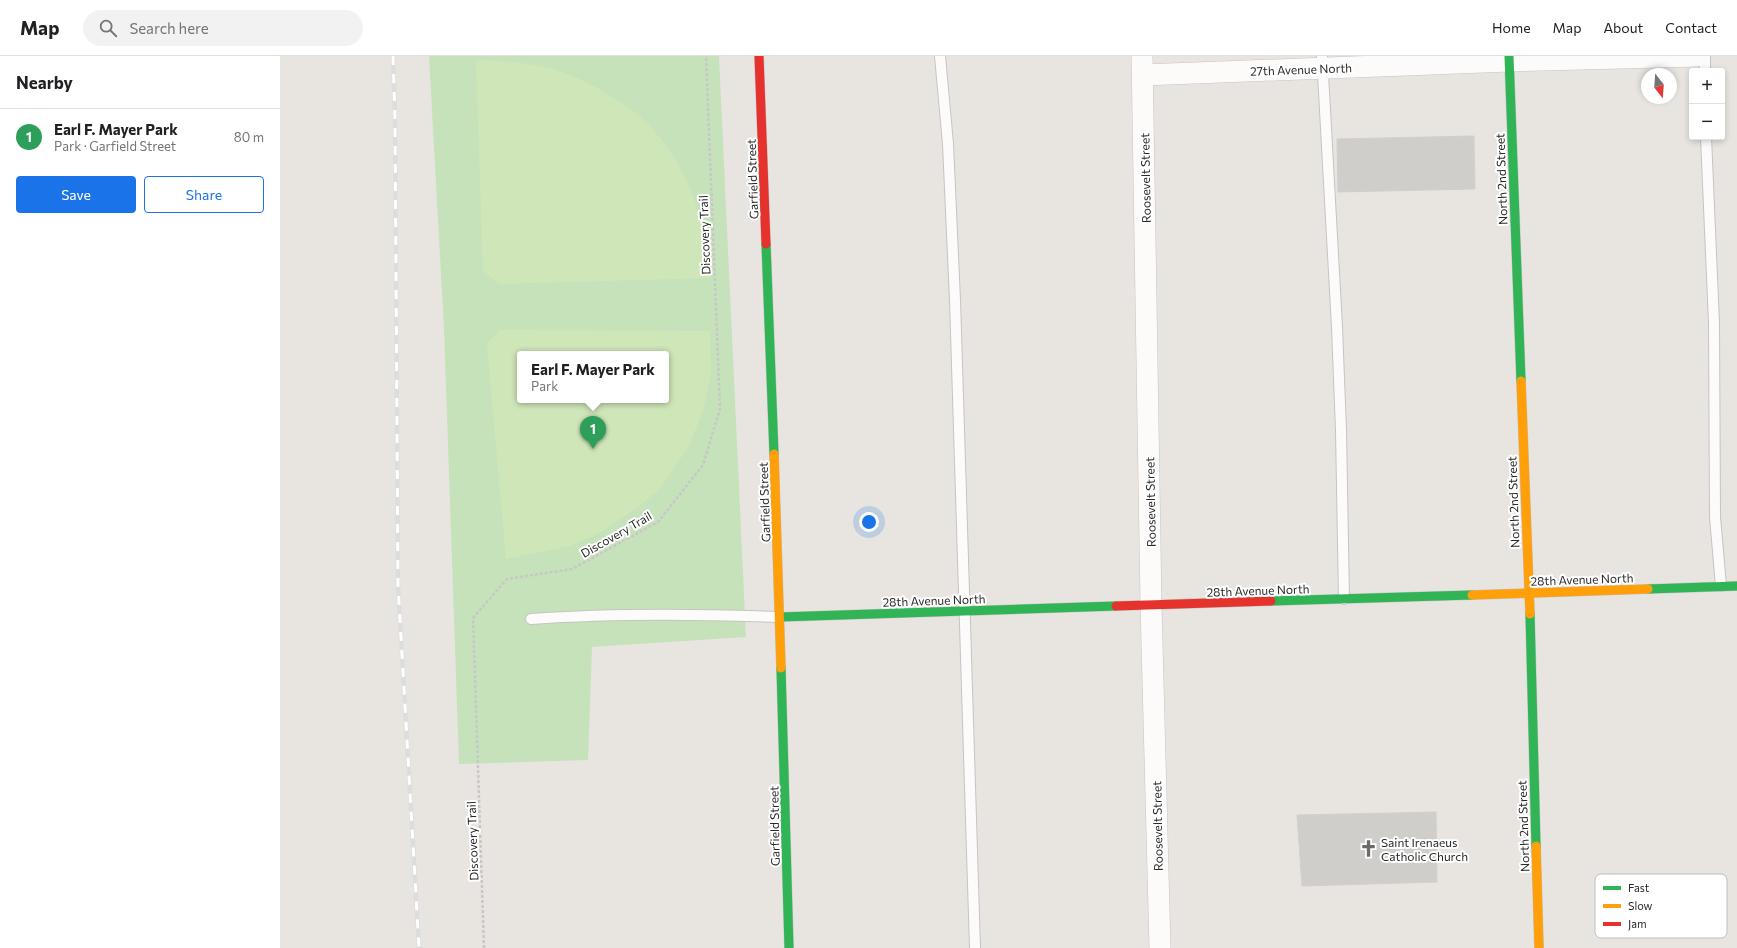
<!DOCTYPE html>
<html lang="en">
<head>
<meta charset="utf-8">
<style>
  :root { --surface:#fff; --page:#f2f2f2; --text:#202124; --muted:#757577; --line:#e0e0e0; --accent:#1a73e8 }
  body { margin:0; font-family:Commissioner,sans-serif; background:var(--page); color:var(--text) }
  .controls { position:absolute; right:12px; top:12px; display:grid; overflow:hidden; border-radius:4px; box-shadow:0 2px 6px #0003 }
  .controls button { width:36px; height:36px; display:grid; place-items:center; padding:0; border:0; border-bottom:1px solid var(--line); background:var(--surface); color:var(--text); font:20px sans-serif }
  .compass { position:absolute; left:1361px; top:12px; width:36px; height:36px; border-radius:50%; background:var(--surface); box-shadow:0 2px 6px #0003; rotate:163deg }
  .you { position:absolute; left:589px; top:466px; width:14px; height:14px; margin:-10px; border:3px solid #fff; border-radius:50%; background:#1a73e8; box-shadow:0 0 0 6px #1a73e833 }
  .badge { display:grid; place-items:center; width:26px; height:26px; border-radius:50%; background:var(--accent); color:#fff; font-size:13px; font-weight:700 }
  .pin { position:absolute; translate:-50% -33px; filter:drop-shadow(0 1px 2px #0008) }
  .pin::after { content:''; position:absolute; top:21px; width:14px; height:12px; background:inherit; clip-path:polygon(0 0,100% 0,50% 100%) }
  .popup { position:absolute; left:237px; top:295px; width:152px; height:52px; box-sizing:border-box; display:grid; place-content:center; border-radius:4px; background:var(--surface); filter:drop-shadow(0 1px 3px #0005); font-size:13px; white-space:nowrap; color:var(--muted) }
  .popup b { font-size:15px; color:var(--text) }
  .popup::after { content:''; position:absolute; left:50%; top:100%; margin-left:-8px; border:8px solid transparent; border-top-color:var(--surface) }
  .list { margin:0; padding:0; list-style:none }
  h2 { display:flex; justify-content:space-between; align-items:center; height:52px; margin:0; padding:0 16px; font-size:17px }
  h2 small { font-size:13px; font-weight:400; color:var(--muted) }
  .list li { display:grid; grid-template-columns:26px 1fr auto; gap:12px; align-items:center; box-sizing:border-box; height:56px; padding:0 16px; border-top:1px solid var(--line) }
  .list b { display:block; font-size:15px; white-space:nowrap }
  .list p { margin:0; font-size:13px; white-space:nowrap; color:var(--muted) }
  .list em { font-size:13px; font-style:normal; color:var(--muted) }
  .actions { display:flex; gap:8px; padding:12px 16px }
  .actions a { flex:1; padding:9px 0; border:1px solid var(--accent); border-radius:4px; text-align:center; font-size:14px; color:var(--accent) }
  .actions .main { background:var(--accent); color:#fff }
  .icon { flex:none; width:22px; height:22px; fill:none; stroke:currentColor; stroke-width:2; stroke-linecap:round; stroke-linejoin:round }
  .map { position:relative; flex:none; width:1457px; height:892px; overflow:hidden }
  header { display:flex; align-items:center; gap:24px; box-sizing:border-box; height:56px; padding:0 20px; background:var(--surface); border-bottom:1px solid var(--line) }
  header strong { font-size:19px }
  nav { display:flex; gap:22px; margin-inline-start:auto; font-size:14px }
  .search { width:280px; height:36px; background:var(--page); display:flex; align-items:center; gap:10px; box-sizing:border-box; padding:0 14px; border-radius:22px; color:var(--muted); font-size:15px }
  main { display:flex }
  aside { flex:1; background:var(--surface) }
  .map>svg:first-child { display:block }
  .green { fill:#c6e2ba; fill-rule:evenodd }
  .pitch { fill:#cfe6b8; fill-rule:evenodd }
  .building { fill:#d0cecb; stroke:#d3d0cc }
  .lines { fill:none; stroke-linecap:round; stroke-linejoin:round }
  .lane-casing { stroke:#c5c4c5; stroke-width:12 }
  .street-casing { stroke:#c5c4c5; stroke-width:22 }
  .fast-casing { stroke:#c5c4c5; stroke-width:10 }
  .slow-casing { stroke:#c5c4c5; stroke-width:10 }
  .jam-casing { stroke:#c5c4c5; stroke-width:10 }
  .path { stroke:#c8c7c7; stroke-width:2.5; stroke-dasharray:3 2; stroke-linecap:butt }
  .lane { stroke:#fcfbfa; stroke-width:10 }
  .street { stroke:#fcfbfa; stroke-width:21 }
  .fast { stroke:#30b455; stroke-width:9 }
  .slow { stroke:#ff9f0a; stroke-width:9 }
  .jam { stroke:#e5322d; stroke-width:9 }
  .rail-casing { stroke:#deddde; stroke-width:4.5 }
  .rail { stroke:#fff; stroke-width:3; stroke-dasharray:9; stroke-linecap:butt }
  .labels { text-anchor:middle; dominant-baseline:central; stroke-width:4; stroke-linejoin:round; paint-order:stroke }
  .street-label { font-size:12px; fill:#292929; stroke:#fff }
  .poi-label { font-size:12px; fill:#292929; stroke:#fff; text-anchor:start }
  .key { fill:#fff; stroke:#bfbfbf; stroke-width:1 }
  .key-label { font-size:11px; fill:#292929 }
</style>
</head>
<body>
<header>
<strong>Map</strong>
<div class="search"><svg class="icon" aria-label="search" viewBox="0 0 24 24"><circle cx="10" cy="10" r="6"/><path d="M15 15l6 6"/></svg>Search here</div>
<nav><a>Home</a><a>Map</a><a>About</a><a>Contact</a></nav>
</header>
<main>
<aside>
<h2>Nearby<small></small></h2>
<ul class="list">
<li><span class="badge" style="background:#2e9e5b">1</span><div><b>Earl F. Mayer Park</b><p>Park · Garfield Street</p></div><em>80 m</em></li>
</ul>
<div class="actions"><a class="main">Save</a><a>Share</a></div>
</aside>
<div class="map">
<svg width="1457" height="892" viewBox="0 0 1457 892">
  <rect width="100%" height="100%" fill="#e8e5e0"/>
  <path class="green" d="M149 0H439L466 581 312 591 308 704 179 708 164 273ZM240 298H386V344H240Z"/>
  <g class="pitch">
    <path d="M196 4C221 5 245 6 269 12 288 17 307 26 324 36 338 45 354 54 366 66 371 70 375 77 380 82 412 122 427 171 430 222L220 228 203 215Z"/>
    <path d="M219 274 430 275 431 317 424 352 409 390 379 434 355 453 319 477 290 490 226 503 207 288ZM240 298H386V344H240Z"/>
  </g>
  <g class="building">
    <path d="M1194 80 1195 133 1058 136 1057 83Z"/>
    <path d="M1156 756 1157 826 1022 830 1017 759Z"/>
  </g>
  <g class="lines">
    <defs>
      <g id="lane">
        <path d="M660 0 668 88 675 244 695 892"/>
        <path d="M1042 0 1057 271 1061 374 1064 543"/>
        <path d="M1425 0V15"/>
        <path d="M1426 81 1434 267 1435 461 1441 530"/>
        <path d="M251 563C335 557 417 558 500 561"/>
      </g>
      <g id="street">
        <path d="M862 0 871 549 880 892"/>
        <path d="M863 19 1229 5 1418 0"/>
      </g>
      <g id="fast">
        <path d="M1229 0 1241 325"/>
        <path d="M486 188 494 398"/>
        <path d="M1368 533 1457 530"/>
        <path d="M991 545 1192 539"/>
        <path d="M1250 558 1256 790"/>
        <path d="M500 561 836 550"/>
        <path d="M501 612 509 892"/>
      </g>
      <g id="slow">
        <path d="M1241 325 1250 558"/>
        <path d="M494 398 501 612"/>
        <path d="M1192 539 1368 533"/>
        <path d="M1256 790 1259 892"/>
      </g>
      <g id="jam">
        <path d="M479 0 486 188"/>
        <path d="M836 550 991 545"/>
      </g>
    </defs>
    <use href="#lane" class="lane-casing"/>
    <use href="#street" class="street-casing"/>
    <use href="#fast" class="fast-casing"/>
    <use href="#slow" class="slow-casing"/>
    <use href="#jam" class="jam-casing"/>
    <path class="path" d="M204 892 193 562 227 523 292 513 378 466 423 409 440 353 426 0"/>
    <use href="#lane" class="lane"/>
    <use href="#street" class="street"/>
    <use href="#fast" class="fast"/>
    <use href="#slow" class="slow"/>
    <use href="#jam" class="jam"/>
    <defs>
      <path id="rail" d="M113 0 115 63 118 529 139 892"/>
    </defs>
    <use href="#rail" class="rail-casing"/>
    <use href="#rail" class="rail"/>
  </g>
  <defs>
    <symbol id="church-bare" viewBox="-9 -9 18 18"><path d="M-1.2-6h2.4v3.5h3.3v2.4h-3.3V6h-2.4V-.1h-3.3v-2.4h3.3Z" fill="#6c6b69" stroke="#fff" stroke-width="2.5" paint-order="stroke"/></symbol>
  </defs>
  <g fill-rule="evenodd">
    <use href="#church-bare" x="1076" y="780" width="25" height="25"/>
  </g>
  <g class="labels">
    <g class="street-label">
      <text transform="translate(1021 13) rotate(-2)">27th Avenue North</text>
      <text transform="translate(865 122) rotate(-91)">Roosevelt Street</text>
      <text transform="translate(472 123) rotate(-92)">Garfield Street</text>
      <text transform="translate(1221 123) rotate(-92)">North 2nd Street</text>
      <text transform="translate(424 179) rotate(-92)">Discovery Trail</text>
      <text transform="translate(484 446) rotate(-92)">Garfield Street</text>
      <text transform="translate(870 446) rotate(-91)">Roosevelt Street</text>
      <text transform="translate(1233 446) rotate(-92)">North 2nd Street</text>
      <text transform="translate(336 478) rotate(-30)">Discovery Trail</text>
      <text transform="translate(1302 523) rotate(-2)">28th Avenue North</text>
      <text transform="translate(978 534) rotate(-2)">28th Avenue North</text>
      <text transform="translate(654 544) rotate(-2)">28th Avenue North</text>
      <text transform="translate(494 770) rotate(-91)">Garfield Street</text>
      <text transform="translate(877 770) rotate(-91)">Roosevelt Street</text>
      <text transform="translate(1243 770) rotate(-92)">North 2nd Street</text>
      <text transform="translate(192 785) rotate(-92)">Discovery Trail</text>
    </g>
    <g class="poi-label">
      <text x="1101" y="786">Saint Irenaeus<tspan x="1101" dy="14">Catholic Church</tspan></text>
    </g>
  </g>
  <rect x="1315" y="818" width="132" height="64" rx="6" class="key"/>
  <rect x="1323" y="830" width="18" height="4" fill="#30b455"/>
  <rect x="1323" y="848" width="18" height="4" fill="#ff9f0a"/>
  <rect x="1323" y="866" width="18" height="4" fill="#e5322d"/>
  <g class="key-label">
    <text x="1348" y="836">Fast</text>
    <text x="1348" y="854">Slow</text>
    <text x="1348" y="872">Jam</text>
  </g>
</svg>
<div class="controls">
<button>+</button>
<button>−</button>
</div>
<svg class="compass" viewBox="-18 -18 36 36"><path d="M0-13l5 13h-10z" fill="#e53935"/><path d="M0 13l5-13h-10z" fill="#757577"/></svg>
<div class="you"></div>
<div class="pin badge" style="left:313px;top:393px;background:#2e9e5b">1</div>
<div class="popup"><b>Earl F. Mayer Park</b>Park</div>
</div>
</main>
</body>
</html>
